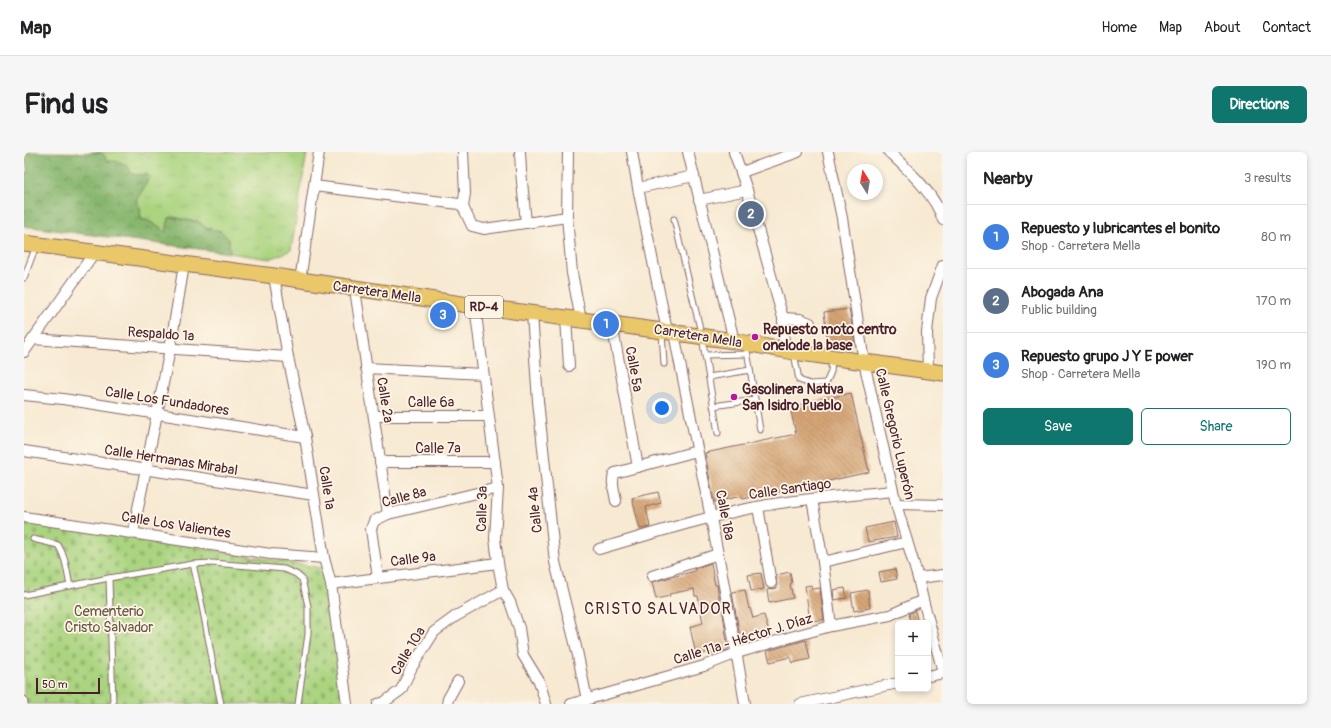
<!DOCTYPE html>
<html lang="en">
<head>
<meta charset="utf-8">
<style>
  :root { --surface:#fff; --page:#f6f6f6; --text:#202124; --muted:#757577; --line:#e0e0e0; --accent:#0f766e }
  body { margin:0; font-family:Pangolin,sans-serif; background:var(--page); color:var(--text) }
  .controls { position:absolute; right:12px; bottom:12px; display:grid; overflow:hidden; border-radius:6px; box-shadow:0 2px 6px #0003 }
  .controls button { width:36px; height:36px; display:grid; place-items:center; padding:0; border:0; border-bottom:1px solid var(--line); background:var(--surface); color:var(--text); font:20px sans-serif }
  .compass { position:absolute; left:823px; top:12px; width:36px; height:36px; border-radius:50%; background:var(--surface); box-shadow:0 2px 6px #0003; rotate:349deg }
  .scale { position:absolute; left:12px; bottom:10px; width:64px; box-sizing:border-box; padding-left:4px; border:2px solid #4a1f2b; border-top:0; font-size:11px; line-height:14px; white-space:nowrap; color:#4a1f2b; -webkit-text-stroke:3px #fcf5e5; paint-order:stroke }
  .you { position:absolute; left:638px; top:256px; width:14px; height:14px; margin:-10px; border:3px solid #fff; border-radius:50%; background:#1a73e8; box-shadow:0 0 0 6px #1a73e833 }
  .badge { display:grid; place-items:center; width:26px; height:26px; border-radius:50%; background:var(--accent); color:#fff; font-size:13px; font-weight:700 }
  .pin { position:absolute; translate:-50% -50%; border:2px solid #fff; box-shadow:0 1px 4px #0006 }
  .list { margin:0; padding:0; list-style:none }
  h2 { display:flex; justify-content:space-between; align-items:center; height:52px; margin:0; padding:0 16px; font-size:17px }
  h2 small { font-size:13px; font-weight:400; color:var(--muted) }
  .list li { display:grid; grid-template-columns:26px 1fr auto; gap:12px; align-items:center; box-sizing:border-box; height:64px; padding:0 16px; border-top:1px solid var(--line) }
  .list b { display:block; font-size:15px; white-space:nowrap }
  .list p { margin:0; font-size:13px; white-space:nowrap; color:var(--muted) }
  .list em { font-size:13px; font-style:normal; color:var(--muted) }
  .actions { display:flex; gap:8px; padding:12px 16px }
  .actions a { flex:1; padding:9px 0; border:1px solid var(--accent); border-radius:6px; text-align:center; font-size:14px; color:var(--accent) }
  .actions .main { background:var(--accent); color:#fff }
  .map { position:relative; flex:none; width:919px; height:552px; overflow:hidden; border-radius:6px }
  header { display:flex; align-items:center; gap:24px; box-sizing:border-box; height:56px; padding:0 20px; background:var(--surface); border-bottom:1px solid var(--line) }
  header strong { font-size:19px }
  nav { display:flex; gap:22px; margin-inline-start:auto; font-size:14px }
  .intro { display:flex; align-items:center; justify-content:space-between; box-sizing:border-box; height:96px; padding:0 24px }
  h1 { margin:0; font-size:28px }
  .button { padding:10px 18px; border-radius:6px; background:var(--accent); color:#fff; font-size:14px; font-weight:700 }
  main { display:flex; gap:24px; padding:0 24px }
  aside { flex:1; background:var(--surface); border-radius:6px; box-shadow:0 2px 6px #0003 }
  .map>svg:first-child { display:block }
  .grass { fill:url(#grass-tufts); stroke:#7a7a56 }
  .forest { fill:url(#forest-crowns); stroke:#686a4c }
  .cemetery { fill:url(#cemetery-stones); stroke:#7a7a56 }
  .building { fill:url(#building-back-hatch) }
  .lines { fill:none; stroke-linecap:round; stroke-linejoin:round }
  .service-casing { stroke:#876665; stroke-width:7 }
  .minor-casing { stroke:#876665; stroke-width:12 }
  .primary-casing { stroke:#876665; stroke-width:17 }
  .service { stroke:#fff; stroke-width:5 }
  .minor { stroke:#fff; stroke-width:10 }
  .primary { stroke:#eac769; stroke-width:15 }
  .poi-dot { fill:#b5179e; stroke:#fcf5e5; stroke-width:1.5 }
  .labels { text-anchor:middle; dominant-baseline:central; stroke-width:3.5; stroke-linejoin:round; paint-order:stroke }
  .shield { fill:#fcf5e5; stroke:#7f5f63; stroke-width:1 }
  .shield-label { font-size:13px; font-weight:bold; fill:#4a1f2b }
  .street-label { font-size:14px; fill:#4a1f2b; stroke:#fcf5e5 }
  .poi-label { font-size:14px; font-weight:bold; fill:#4a1f2b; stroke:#fcf5e5; text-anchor:start }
  .park-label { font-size:14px; fill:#675544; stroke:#fcf5e5 }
  .quarter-label { font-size:16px; letter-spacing:1px; fill:#4a1f2b; stroke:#fcf5e5 }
</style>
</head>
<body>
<header>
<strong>Map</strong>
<nav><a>Home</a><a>Map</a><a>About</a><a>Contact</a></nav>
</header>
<div class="intro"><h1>Find us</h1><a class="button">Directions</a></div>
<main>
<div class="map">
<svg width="919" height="552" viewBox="0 0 919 552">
  <defs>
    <pattern id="grass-tufts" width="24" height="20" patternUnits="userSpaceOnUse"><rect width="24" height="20" fill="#aad480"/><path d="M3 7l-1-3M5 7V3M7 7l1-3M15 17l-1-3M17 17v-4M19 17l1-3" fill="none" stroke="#94b66f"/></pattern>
    <pattern id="forest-crowns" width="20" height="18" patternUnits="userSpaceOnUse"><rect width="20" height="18" fill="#87b66e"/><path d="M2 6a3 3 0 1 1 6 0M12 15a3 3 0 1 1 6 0" fill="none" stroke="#70935b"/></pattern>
    <pattern id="cemetery-stones" width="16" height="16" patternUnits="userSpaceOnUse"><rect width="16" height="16" fill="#aad480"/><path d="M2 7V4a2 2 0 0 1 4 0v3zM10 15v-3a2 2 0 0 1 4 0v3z" fill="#94b66f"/></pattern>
    <pattern id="building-back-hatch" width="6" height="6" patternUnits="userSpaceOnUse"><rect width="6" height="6" fill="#d5a576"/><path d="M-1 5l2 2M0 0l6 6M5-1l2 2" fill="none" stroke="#af8661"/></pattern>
  </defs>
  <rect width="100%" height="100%" fill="#fcf5e5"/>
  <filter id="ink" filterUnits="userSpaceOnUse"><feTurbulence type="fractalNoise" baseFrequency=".025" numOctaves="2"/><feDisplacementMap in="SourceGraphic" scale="8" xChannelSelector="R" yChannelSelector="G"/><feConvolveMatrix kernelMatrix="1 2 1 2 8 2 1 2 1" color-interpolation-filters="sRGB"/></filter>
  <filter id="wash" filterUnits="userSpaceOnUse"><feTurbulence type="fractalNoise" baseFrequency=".012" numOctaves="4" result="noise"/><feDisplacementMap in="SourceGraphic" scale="16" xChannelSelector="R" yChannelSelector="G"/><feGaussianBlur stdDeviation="0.9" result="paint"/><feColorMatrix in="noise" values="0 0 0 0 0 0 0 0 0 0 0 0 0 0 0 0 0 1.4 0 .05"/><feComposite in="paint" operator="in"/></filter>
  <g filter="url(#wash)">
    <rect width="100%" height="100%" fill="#f7e9d2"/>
    <path class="grass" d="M68 0H283L267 98 246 107 206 101 205 88 197 79 182 76 174 69H166L149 65 143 72 144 76 142 80 125 69 117 67 116 56 112 49 122 32 125 25 108 22C99 10 97 10 83 9L76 1Z"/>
    <path class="forest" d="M4 0 76 1 80 3 83 9C88 9 95 9 99 11 112 18 100 25 123 22L125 25 122 32 112 48 116 56 117 67 125 69 142 80 145 66C152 64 164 70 174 69L182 76 197 79 205 88 206 101 0 74V21L4 19 1 8Z"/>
    <path class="cemetery" d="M0 366 303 417 322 552H0Z"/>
    <g id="blocks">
      <g class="building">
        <path d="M825 157 831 191 804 194 800 160Z"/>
        <path d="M827 241 845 320 751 341V340L719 347 718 344 690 350 681 301 772 282 766 255Z"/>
        <path d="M634 340 637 351 622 355 626 375 616 377 608 346Z"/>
        <path d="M870 370 873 385 844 390 841 376Z"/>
        <path d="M687 411 691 433H693L697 458 698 457 700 468 704 498 687 502 686 500 672 503 666 475 679 471 674 444H671L670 437 645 442 646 444 632 447 628 430 671 419 670 417Z"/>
        <path d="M871 417 873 427 857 430 855 420Z"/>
        <path d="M766 420 768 431 766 432 769 446 745 451 743 438 753 436 752 423Z"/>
        <path d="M737 421 740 437 727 439 724 423Z"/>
        <path d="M787 433 788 437 796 436 800 468 786 469 781 434Z"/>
        <path d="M821 436 823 446 810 448 809 438Z"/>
        <path d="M721 438 725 457 726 456 729 466 740 463 746 484 730 487 729 482 716 485 708 440Z"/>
        <path d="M844 438 846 456 830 459 827 441Z"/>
        <path d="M891 459 894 471H887L885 462Z"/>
        <path d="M782 488 786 507 768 511 766 505 746 510 743 499Z"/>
      </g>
    </g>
  </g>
  <g filter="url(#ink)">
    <use href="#blocks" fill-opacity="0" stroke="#876665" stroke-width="1"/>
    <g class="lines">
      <defs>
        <g id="service">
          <path d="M650 67 678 185 694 281"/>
          <path d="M0 126 12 94"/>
          <path d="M638 181 640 212"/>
          <path d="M722 192 736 278"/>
          <path d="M770 201 775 228 786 232 802 231 807 220 808 206"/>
          <path d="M681 203 723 202"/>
          <path d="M685 225 726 218"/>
          <path d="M689 254 731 248"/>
          <path d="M9 387 34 393C42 405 43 420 46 434"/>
          <path d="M169 412C180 458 187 506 197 552"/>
          <path d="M85 426 89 552"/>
          <path d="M0 443 85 426 169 412 188 411 260 417 272 422 278 427 284 454V482L274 552"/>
          <path d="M0 547 1 552"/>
        </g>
        <g id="minor">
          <path d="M439 0 441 41 439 55"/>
          <path d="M496 0 497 19 502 71"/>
          <path d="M544 0 543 65 548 121 557 168"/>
          <path d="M608 0 614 36 643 179"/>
          <path d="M664 0 710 189"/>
          <path d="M710 0 723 38 759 166 760 198"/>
          <path d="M804 0 818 66 840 210 872 352 894 426 899 448 919 520"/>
          <path d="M865 0C884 18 911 42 919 68"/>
          <path d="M718 20 774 0"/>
          <path d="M290 34 435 52 439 55 448 74 460 77 543 65"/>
          <path d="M614 36 670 24"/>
          <path d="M675 48 723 38"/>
          <path d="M250 124 264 205 281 285 300 406 307 432 323 552"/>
          <path d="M276 129 295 0"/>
          <path d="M331 137 364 362"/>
          <path d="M451 154 474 336 471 386 474 411 479 438 486 450 495 476 499 503 515 529 522 552"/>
          <path d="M508 162 514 249 531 410 553 499 563 548"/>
          <path d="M542 166 545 214"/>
          <path d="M759 166 776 167 786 171"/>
          <path d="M588 172 614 315"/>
          <path d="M650 181C674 304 701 427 721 552"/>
          <path d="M9 187 264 205"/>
          <path d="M0 200 70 101"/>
          <path d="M342 216 459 222"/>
          <path d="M904 218 903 180 907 146 919 113"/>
          <path d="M0 243 39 247 281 285"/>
          <path d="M350 264H464"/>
          <path d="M0 299 290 343"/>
          <path d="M356 310H471"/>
          <path d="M788 347 799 410 807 474"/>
          <path d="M592 349C591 341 586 328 591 321L673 299"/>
          <path d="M872 352 919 353"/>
          <path d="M734 355 747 431"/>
          <path d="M0 365 247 402 300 406"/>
          <path d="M109 381 146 197 160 113"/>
          <path d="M575 397C627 382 680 365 733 355 778 346 824 344 869 339"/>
          <path d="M799 410 883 390"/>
          <path d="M628 424 694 402"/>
          <path d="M354 426 347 377 350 369 364 362 474 336"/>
          <path d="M894 426 919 423"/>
          <path d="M307 432 474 411"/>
          <path d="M904 524 919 521"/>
          <path d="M354 552 359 551 377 538 388 515 410 480 432 464 479 438"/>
          <path d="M423 552 424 547 434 529"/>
          <path d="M547 552 680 514 713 501 767 485 807 474 866 463 899 448"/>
          <path d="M776 552 874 531"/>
        </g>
        <path id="primary" d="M0 91 250 124 451 154 588 172 710 189 770 200 919 221"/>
      </defs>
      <use href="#service" class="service-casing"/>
      <use href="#minor" class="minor-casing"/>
      <use href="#primary" class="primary-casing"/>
      <use href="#service" class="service"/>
      <use href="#minor" class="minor"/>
      <use href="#primary" class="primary"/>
    </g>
  </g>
  <g class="poi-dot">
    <circle cx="731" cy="185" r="4"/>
    <circle cx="710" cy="245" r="4"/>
  </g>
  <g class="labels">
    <rect class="shield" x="441" y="144" width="38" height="22" rx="3"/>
    <g class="shield-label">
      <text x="460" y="155">RD-4</text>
    </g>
    <g class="street-label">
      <text transform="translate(353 140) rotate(8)">Carretera Mella</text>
      <text transform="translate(137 182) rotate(4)">Respaldo 1a</text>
      <text transform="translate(674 184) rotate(9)">Carretera Mella</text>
      <text transform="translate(610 217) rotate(80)">Calle 5a</text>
      <text transform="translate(361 248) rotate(81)">Calle 2a</text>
      <text transform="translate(143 249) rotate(9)">Calle Los Fundadores</text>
      <text x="407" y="250">Calle 6a</text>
      <text transform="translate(871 282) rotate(77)">Calle Gregorio Luperón</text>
      <text x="414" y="296">Calle 7a</text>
      <text transform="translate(147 308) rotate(9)">Calle Hermanas Mirabal</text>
      <text transform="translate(303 336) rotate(81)">Calle 1a</text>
      <text transform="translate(766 337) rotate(-8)">Calle Santiago</text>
      <text transform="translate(380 345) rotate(-15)">Calle 8a</text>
      <text transform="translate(458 357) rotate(-89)">Calle 3a</text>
      <text transform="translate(511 358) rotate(-96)">Calle 4a</text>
      <text transform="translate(701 363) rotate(79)">Calle 18a</text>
      <text transform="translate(152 373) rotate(9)">Calle Los Valientes</text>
      <text transform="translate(389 407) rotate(-7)">Calle 9a</text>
      <text transform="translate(719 487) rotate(-17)">Calle 11a - Héctor J. Díaz</text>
      <text transform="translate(384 499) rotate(-59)">Calle 10a</text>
    </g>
    <g class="poi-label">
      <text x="739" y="177">Repuesto moto centro<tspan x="739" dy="16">onelode la base</tspan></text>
      <text x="718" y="237">Gasolinera Nativa<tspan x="718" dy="16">San Isidro Pueblo</tspan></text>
    </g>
    <g class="park-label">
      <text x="85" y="459">Cementerio<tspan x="85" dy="16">Cristo Salvador</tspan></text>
    </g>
    <g class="quarter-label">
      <text x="634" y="457">CRISTO SALVADOR</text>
    </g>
  </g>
</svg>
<div class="controls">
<button>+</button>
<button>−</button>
</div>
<svg class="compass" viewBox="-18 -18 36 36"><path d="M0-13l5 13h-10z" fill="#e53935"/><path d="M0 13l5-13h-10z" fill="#757577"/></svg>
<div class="scale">50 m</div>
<div class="you"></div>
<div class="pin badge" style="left:582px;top:172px;background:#3f7fe0">1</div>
<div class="pin badge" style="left:727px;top:62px;background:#5c6f8a">2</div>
<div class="pin badge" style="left:419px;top:163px;background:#3f7fe0">3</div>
</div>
<aside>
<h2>Nearby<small>3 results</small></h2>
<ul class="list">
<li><span class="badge" style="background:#3f7fe0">1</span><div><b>Repuesto y lubricantes el bonito</b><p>Shop · Carretera Mella</p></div><em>80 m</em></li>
<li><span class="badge" style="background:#5c6f8a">2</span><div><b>Abogada Ana</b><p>Public building</p></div><em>170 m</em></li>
<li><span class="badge" style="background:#3f7fe0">3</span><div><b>Repuesto grupo J Y E power</b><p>Shop · Carretera Mella</p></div><em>190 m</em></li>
</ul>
<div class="actions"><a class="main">Save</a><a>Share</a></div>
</aside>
</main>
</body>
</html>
